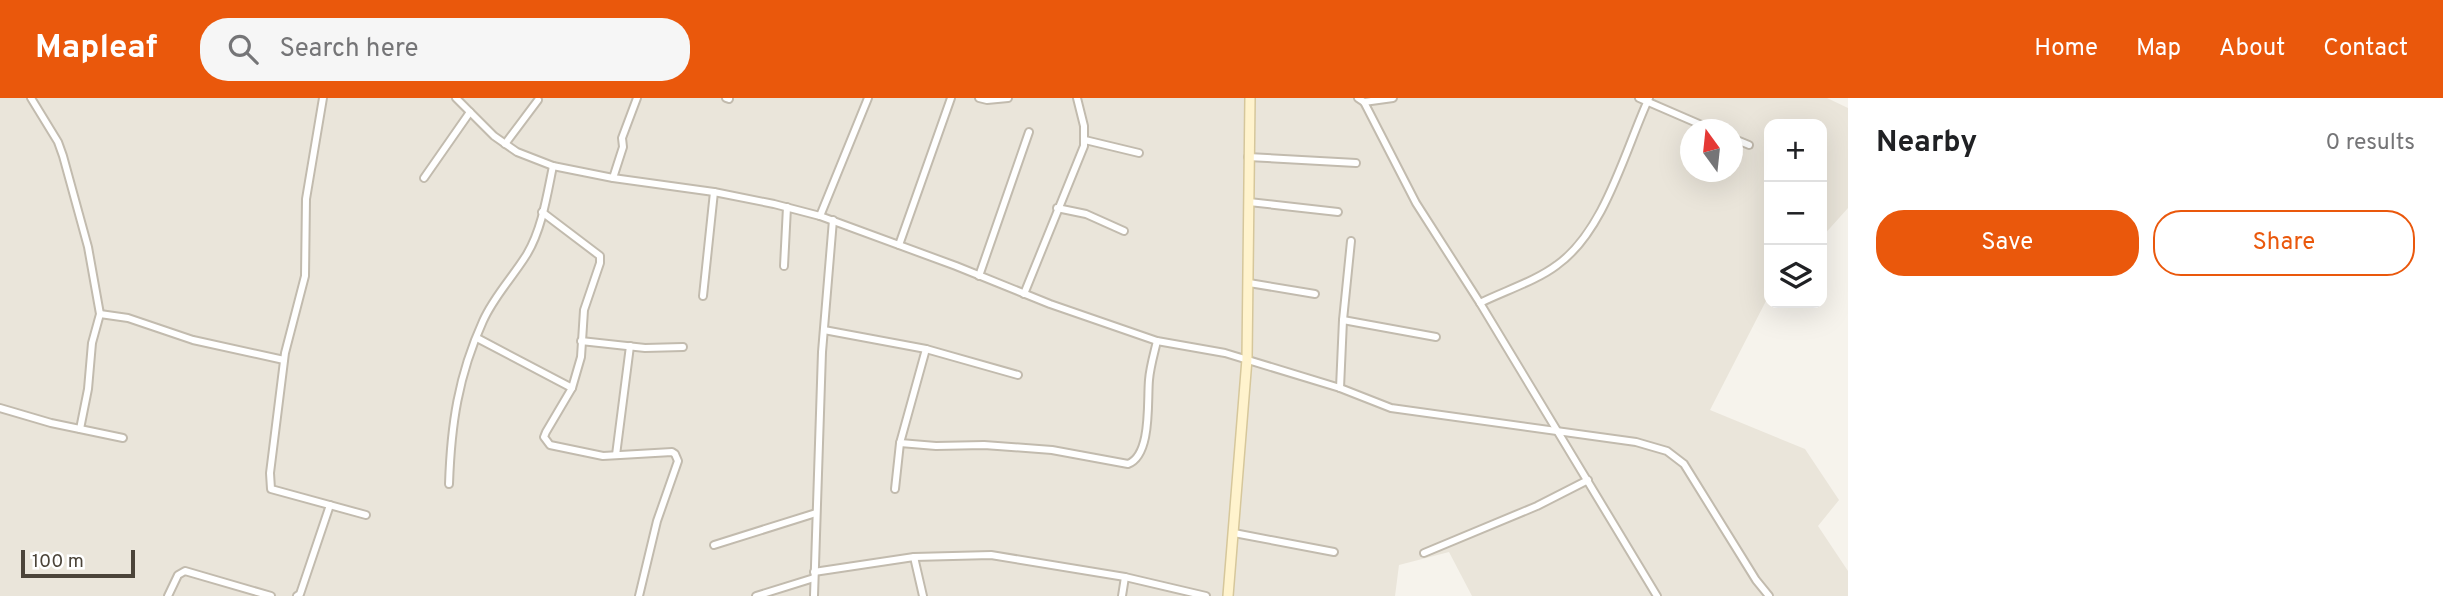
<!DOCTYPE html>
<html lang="en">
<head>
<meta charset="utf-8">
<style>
  :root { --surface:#fff; --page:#f6f6f6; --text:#202124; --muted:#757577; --line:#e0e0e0; --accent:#ea580c }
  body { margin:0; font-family:Overpass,sans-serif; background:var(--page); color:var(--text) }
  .controls { position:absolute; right:21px; top:21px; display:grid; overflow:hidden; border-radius:14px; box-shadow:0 7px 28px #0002 }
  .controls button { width:63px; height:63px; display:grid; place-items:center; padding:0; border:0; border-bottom:2px solid var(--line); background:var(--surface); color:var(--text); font:35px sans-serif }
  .compass { position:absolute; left:1680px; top:21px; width:63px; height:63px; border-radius:50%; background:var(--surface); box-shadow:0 7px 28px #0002; rotate:345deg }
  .scale { position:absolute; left:21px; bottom:18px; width:114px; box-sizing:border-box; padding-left:7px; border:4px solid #4b4439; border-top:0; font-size:19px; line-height:24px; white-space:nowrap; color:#4b4439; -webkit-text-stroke:5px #fff; paint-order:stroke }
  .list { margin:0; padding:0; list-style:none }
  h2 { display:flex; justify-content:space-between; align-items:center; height:91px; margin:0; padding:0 28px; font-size:30px }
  h2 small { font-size:23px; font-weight:400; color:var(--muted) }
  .actions { display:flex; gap:14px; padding:21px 28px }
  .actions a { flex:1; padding:16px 0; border:2px solid var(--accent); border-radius:28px; text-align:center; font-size:24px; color:var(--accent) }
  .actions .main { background:var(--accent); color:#fff }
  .icon { flex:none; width:38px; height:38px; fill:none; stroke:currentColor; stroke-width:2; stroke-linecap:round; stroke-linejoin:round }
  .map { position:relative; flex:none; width:1848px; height:498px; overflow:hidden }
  header { display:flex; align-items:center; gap:42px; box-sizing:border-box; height:98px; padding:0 35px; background:var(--accent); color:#fff }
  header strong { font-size:33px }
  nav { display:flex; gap:38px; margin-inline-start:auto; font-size:24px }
  .search { width:490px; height:63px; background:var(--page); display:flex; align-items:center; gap:18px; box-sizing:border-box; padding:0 24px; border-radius:28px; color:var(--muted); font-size:26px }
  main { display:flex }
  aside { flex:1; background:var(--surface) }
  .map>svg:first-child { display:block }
  .residential { fill:#eae5da; fill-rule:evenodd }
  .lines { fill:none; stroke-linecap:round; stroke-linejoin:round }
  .street-casing { stroke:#c2bbae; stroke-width:10 }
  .secondary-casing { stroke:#d6c79b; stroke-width:12 }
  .street { stroke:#fff; stroke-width:6 }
  .secondary { stroke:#fff3cd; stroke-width:9 }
</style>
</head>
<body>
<header>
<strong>Mapleaf</strong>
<div class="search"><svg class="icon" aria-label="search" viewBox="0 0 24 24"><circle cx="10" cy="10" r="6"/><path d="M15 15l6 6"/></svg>Search here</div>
<nav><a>Home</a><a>Map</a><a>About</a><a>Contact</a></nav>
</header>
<main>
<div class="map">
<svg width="1848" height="498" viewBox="0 0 1848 498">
  <rect width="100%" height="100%" fill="#f6f3ec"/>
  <path class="residential" d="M0 0H1827L1848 10V110L1822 139V26H1769V197L1710 312 1805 351 1839 402 1818 428 1848 473V498H1472L1449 454 1399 467 1395 498H0ZM1690 32H1732V74H1690Z"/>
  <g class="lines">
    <defs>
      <g id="street">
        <path d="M31 0 58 44 63 58 88 149 100 216 92 245 88 291 80 331"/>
        <path d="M323 0 306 101 305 178 285 255 270 375 271 391 366 417"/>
        <path d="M456 0 494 38 517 54 553 68 613 80 714 94 774 106 820 118 956 168 1050 206 1157 243 1225 255 1340 290 1391 310 1636 344 1667 353 1684 366 1756 482 1769 498"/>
        <path d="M726 0 729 1"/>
        <path d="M979 0 987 2 1008 0"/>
        <path d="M1358 0 1364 4 1416 105 1480 205 1657 498"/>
        <path d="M1639 0 1713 32"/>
        <path d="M1364 4 1393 0"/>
        <path d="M1732 40 1749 47"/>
        <path d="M1085 42 1139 55"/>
        <path d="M505 46 538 2"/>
        <path d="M1248 59 1356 65"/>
        <path d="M424 80 470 14"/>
        <path d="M613 80 623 49 622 40 637 0"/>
        <path d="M1249 104 1338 114"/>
        <path d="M1057 110 1086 116 1124 133"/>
        <path d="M820 118 868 0"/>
        <path d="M899 147 951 0"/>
        <path d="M784 168 787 109"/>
        <path d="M979 178 1029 34"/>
        <path d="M1249 185 1315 196"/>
        <path d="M1024 196 1084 48V28L1077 0"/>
        <path d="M703 198 714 94"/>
        <path d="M1480 205C1504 193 1536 183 1557 167 1605 133 1625 52 1649 0"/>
        <path d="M100 216 128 220 193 242 284 262"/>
        <path d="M1343 222 1436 239"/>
        <path d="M824 232 926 251 1018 277"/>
        <path d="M477 240 572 290 581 259 584 212 600 165V158L542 114"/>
        <path d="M581 243 645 250 683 249"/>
        <path d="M572 290 546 334 544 339 550 347 603 358 672 354 675 356 678 363 657 423 639 498"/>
        <path d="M1340 290 1343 222 1351 143"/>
        <path d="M0 310 51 325 123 340"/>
        <path d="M900 345 936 348 984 347 1052 352 1128 366C1152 357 1147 303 1149 282 1150 269 1154 256 1157 243"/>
        <path d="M616 357 630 248"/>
        <path d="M449 386C451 327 458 278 483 223 494 198 513 179 527 156 542 131 547 97 553 68"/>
        <path d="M895 391 900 345 926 251"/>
        <path d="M1234 435 1334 454"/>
        <path d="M714 447 816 415"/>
        <path d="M1424 455 1537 408 1588 382"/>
        <path d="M914 459 923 498"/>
        <path d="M814 474 914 459 991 457 1125 479 1206 498"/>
        <path d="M168 498 178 477 185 473 271 498"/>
        <path d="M297 498 300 496 330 407"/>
        <path d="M756 498 814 480"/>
        <path d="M814 498 822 254 833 122"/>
        <path d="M1122 498 1125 479"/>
      </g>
      <path id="secondary" d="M1228 498 1247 261 1250 0"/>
    </defs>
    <use href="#street" class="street-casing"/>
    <use href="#secondary" class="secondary-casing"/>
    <use href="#street" class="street"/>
    <use href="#secondary" class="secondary"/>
  </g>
</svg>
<div class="controls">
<button>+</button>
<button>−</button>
<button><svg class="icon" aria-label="layers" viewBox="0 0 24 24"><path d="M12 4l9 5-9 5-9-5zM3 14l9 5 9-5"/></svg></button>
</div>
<svg class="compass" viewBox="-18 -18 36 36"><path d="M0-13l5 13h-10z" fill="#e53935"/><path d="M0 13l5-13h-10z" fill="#757577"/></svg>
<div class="scale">100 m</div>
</div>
<aside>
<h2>Nearby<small>0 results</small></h2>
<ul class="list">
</ul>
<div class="actions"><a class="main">Save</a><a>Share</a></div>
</aside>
</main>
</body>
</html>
